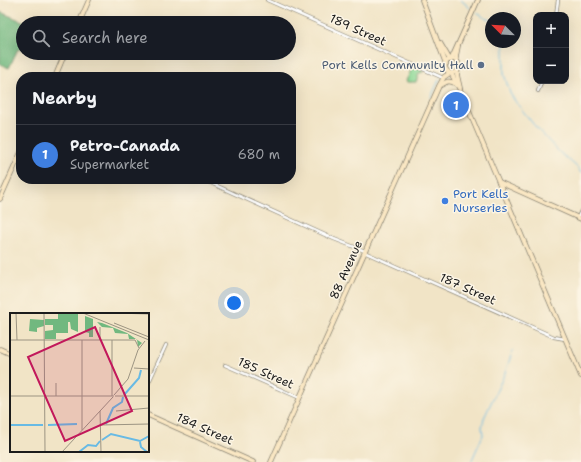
<!DOCTYPE html>
<html lang="en">
<head>
<meta charset="utf-8">
<style>
  :root { --surface:#171b24; --page:#242831; --text:#f1f3f6; --muted:#9ea1a6; --line:#363941; --accent:#d690ce }
  body { margin:0; font-family:"Shantell Sans",sans-serif; background:var(--page); color:var(--text) }
  .controls { position:absolute; right:12px; top:12px; display:grid; overflow:hidden; border-radius:8px; box-shadow:0 4px 16px #0002 }
  .controls button { width:36px; height:36px; display:grid; place-items:center; padding:0; border:0; border-bottom:1px solid var(--line); background:var(--surface); color:var(--text); font:20px sans-serif }
  .compass { position:absolute; left:485px; top:12px; width:36px; height:36px; border-radius:50%; background:var(--surface); box-shadow:0 4px 16px #0002; rotate:294deg }
  .you { position:absolute; left:234px; top:303px; width:14px; height:14px; margin:-10px; border:3px solid #fff; border-radius:50%; background:#1a73e8; box-shadow:0 0 0 6px #1a73e833 }
  .badge { display:grid; place-items:center; width:26px; height:26px; border-radius:50%; background:var(--accent); color:#fff; font-size:13px; font-weight:700 }
  .pin { position:absolute; translate:-50% -50%; border:2px solid #fff; box-shadow:0 1px 4px #0006 }
  .list { margin:0; padding:0; list-style:none }
  h2 { display:flex; justify-content:space-between; align-items:center; height:52px; margin:0; padding:0 16px; font-size:17px }
  h2 small { font-size:13px; font-weight:400; color:var(--muted) }
  .list li { display:grid; grid-template-columns:26px 1fr auto; gap:12px; align-items:center; box-sizing:border-box; height:60px; padding:0 16px; border-top:1px solid var(--line) }
  .list b { display:block; font-size:15px; white-space:nowrap }
  .list p { margin:0; font-size:13px; white-space:nowrap; color:var(--muted) }
  .list em { font-size:13px; font-style:normal; color:var(--muted) }
  .icon { flex:none; width:22px; height:22px; fill:none; stroke:currentColor; stroke-width:2; stroke-linecap:round; stroke-linejoin:round }
  .map { position:relative; flex:none; width:581px; height:462px; overflow:hidden }
  .search { position:absolute; background:var(--surface); box-shadow:0 4px 16px #0002; left:16px; top:16px; width:280px; height:44px; display:flex; align-items:center; gap:10px; box-sizing:border-box; padding:0 14px; border-radius:22px; color:var(--muted); font-size:15px }
  .panel { position:absolute; background:var(--surface); box-shadow:0 4px 16px #0002; left:16px; top:72px; width:280px; height:112px; border-radius:16px }
  .map>svg:first-child { display:block }
  .green { fill:#8cd896; stroke:#547a59 }
  .forest { fill:#71b87f; stroke:#466a4e }
  .lines { fill:none; stroke-linecap:round; stroke-linejoin:round }
  .stream { stroke:#68bae4; stroke-width:1 }
  .street-casing { stroke:#868071; stroke-width:4 }
  .secondary-casing { stroke:#868071; stroke-width:5.5 }
  .street { stroke:#fff; stroke-width:2.5 }
  .secondary { stroke:#fae7c3; stroke-width:4 }
  .service-dot { fill:#5c6f8a; stroke:#fcf5e5; stroke-width:1.5 }
  .shop-dot { fill:#3f7fe0; stroke:#fcf5e5; stroke-width:1.5 }
  .labels { text-anchor:middle; dominant-baseline:central; stroke-width:3; stroke-linejoin:round; paint-order:stroke }
  .street-label { font-size:12px; fill:#1c1c1c; stroke:#fcf5e5 }
  .service-label { font-size:12px; fill:#4e5e75; stroke:#fcf5e5; text-anchor:end }
  .shop-label { font-size:12px; fill:#366cbe; stroke:#fcf5e5; text-anchor:start }
  .inset-river { fill:none; stroke:#68bae4; stroke-width:2 }
  .inset-road { fill:none; stroke:#9c9482; stroke-width:1 }
  .view { fill:#c2185b; fill-opacity:0.15; stroke:#c2185b; stroke-width:2 }
  .inset-edge { fill:none; stroke:#1c1c1c; stroke-width:2 }
</style>
</head>
<body>
<div class="map">
<svg width="581" height="462" viewBox="0 0 581 462">
  <rect width="100%" height="100%" fill="#fcf5e5"/>
  <filter id="ink" filterUnits="userSpaceOnUse"><feTurbulence type="fractalNoise" baseFrequency=".025" numOctaves="2"/><feDisplacementMap in="SourceGraphic" scale="8" xChannelSelector="R" yChannelSelector="G"/><feConvolveMatrix kernelMatrix="1 2 1 2 8 2 1 2 1" color-interpolation-filters="sRGB"/></filter>
  <filter id="wash" filterUnits="userSpaceOnUse"><feTurbulence type="fractalNoise" baseFrequency=".012" numOctaves="4" result="noise"/><feDisplacementMap in="SourceGraphic" scale="16" xChannelSelector="R" yChannelSelector="G"/><feGaussianBlur stdDeviation="0.9" result="paint"/><feColorMatrix in="noise" values="0 0 0 0 0 0 0 0 0 0 0 0 0 0 0 0 0 1.4 0 .05"/><feComposite in="paint" operator="in"/></filter>
  <g filter="url(#wash)">
    <rect width="100%" height="100%" fill="#f1e4c6"/>
    <path class="green" d="M413 66 423 71V72L419 73 416 82H407L406 81Z"/>
    <path class="forest" d="M0 12 27 23H23V50L18 49 9 68 0 64Z"/>
    <g class="lines">
      <g class="stream">
        <path d="M461 0 470 8"/>
        <path d="M477 13 485 18 491 20"/>
        <path d="M504 42V74L510 93 515 101 534 125 558 151 577 167 581 173"/>
        <path d="M431 97 439 80"/>
        <path d="M471 462 483 435 482 427 484 418 505 373 513 350"/>
      </g>
    </g>
  </g>
  <g filter="url(#ink)">
    <g class="lines">
      <defs>
        <g id="street">
          <path d="M267 0 441 77"/>
          <path d="M556 15 558 0"/>
          <path d="M538 91 542 81"/>
          <path d="M202 179 334 239 365 251"/>
          <path d="M578 217 581 211"/>
          <path d="M364 252 543 332 554 337 565 339"/>
          <path d="M225 365 300 398"/>
          <path d="M148 384 166 345"/>
        </g>
        <g id="secondary">
          <path d="M422 0 446 64"/>
          <path d="M79 23 89 0"/>
          <path d="M440 43 450 60"/>
          <circle cx="452" cy="66" r="7"/>
          <path d="M451 60 478 0"/>
          <path d="M457 63 456 56 458 46"/>
          <path d="M458 69 457 75 460 88"/>
          <path d="M451 73 460 90 581 376"/>
          <path d="M55 77 65 53"/>
          <path d="M441 85C447 81 450 80 456 84"/>
          <path d="M499 182 581 219"/>
          <path d="M0 199 21 152"/>
          <path d="M0 349 11 354"/>
          <path d="M148 415 253 462"/>
          <path d="M271 462 439 86 444 77 450 73"/>
        </g>
      </defs>
      <use href="#street" class="street-casing"/>
      <use href="#secondary" class="secondary-casing"/>
      <use href="#street" class="street"/>
      <use href="#secondary" class="secondary"/>
    </g>
  </g>
  <circle class="service-dot" cx="481" cy="65" r="4"/>
  <circle class="shop-dot" cx="445" cy="201" r="4"/>
  <g class="labels">
    <g class="street-label">
      <text transform="translate(358 30) rotate(24)">189 Street</text>
      <text transform="translate(346 270) rotate(-66)">88 Avenue</text>
      <text transform="translate(468 289) rotate(24)">187 Street</text>
      <text transform="translate(266 373) rotate(24)">185 Street</text>
      <text transform="translate(205 429) rotate(24)">184 Street</text>
    </g>
    <g class="service-label">
      <text x="473" y="65">Port Kells Community Hall</text>
    </g>
    <g class="shop-label">
      <text x="453" y="194">Port Kells<tspan x="453" dy="14">Nurseries</tspan></text>
    </g>
  </g>
  <g transform="translate(10 313)">
    <rect width="139" height="139" fill="#f1e4c6"/>
    <path d="M48 0H68V19L61 16 60 9H58V20H46V26H35V18L43 17V12H35V6H48ZM75 3 83 6V24H79V20L75 19ZM20 6 34 7V13L27 15V19L19 18ZM87 9 92 10 117 20 132 30 128 34 127 26H119L118 21 105 20 103 15 92 14Z" fill="#71b87f"/>
    <path class="inset-river" d="M114 82 129 65 131 57M96 111 103 95 112 89 113 84M0 112H33M38 112 67 111M92 127 101 121 130 128 139 123M130 129 131 134 137 139M69 139 78 132 86 133 90 128"/>
    <path class="inset-road" d="M6 0 7 27M34 0 35 139M73 0 139 27M104 0 139 1M104 10 139 24M0 27H125L129 35M72 27V83M90 27V14M102 27V83M124 55 139 56M46 70V83M104 82 118 66 128 37 135 28M0 83H104M72 83V117M105 83H139M90 98 91 139M106 98 139 95M90 112 139 111M52 139 103 84"/>
    <path class="view" d="M85 14 122 98 55 128 18 44Z"/>
    <rect width="139" height="139" class="inset-edge"/>
  </g>
</svg>
<div class="controls">
<button>+</button>
<button>−</button>
</div>
<svg class="compass" viewBox="-18 -18 36 36"><path d="M0-13l5 13h-10z" fill="#e53935"/><path d="M0 13l5-13h-10z" fill="#9ea1a6"/></svg>
<div class="you"></div>
<div class="pin badge" style="left:456px;top:105px;background:#3f7fe0">1</div>
<div class="search"><svg class="icon" aria-label="search" viewBox="0 0 24 24"><circle cx="10" cy="10" r="6"/><path d="M15 15l6 6"/></svg>Search here</div>
<section class="panel">
<h2>Nearby<small></small></h2>
<ul class="list">
<li><span class="badge" style="background:#3f7fe0">1</span><div><b>Petro-Canada</b><p>Supermarket</p></div><em>680 m</em></li>
</ul>
</section>
</div>
</body>
</html>
